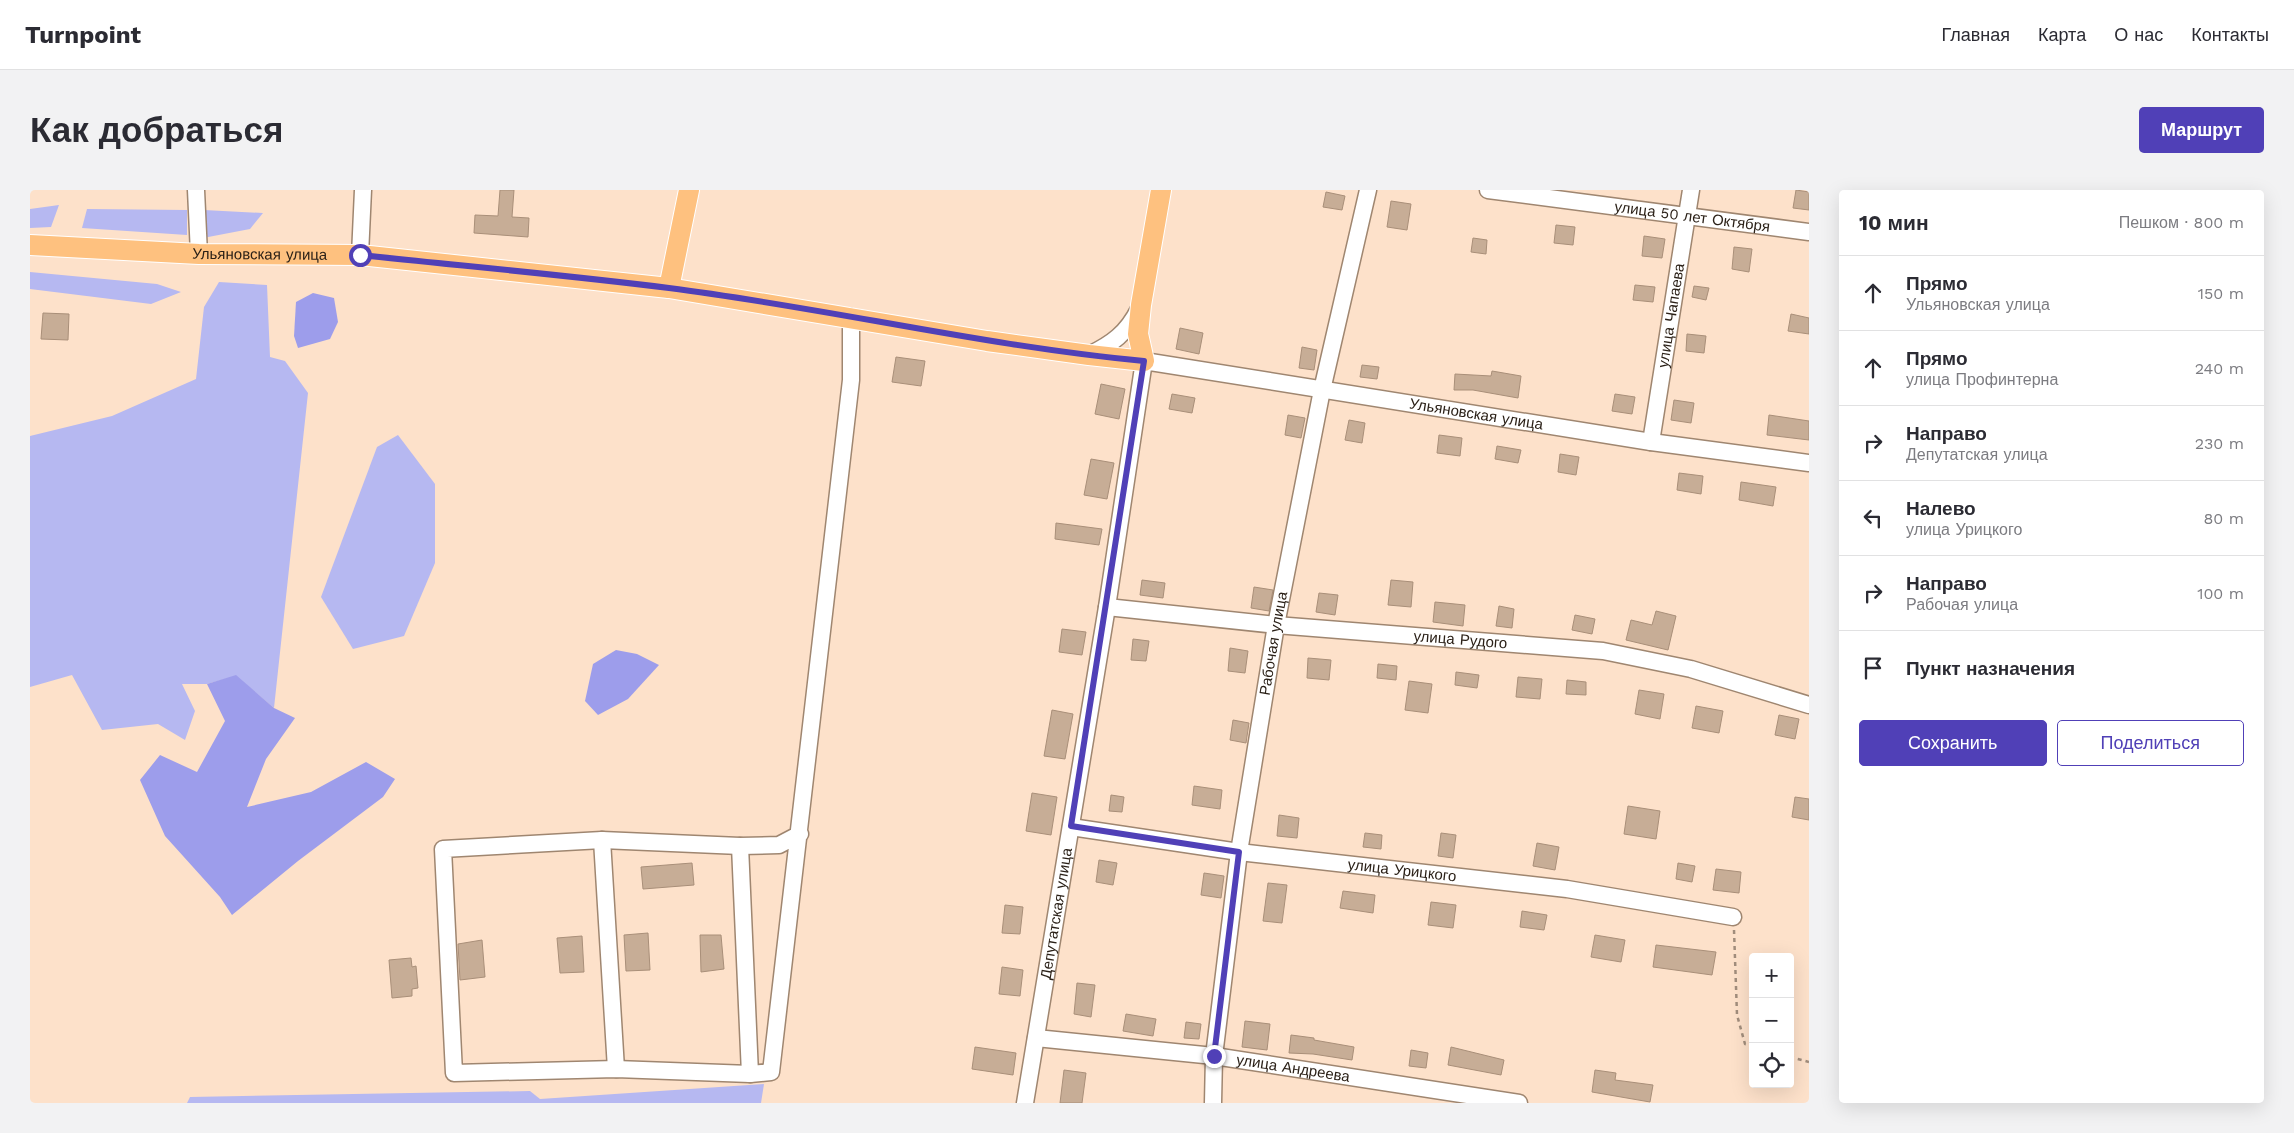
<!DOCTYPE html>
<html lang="ru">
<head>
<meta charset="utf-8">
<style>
  :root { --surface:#fff; --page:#f2f2f3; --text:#2b2b33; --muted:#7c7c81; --line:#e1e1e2; --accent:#5040b7 }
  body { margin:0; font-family:"Work Sans",sans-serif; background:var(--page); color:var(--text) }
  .controls { position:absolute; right:15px; bottom:15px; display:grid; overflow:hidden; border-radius:5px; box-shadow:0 5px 20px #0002 }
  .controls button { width:45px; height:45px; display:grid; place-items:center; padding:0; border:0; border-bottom:1px solid var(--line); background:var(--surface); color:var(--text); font:25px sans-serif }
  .stop { position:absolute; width:15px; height:15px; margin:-11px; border:4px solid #5040b7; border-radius:50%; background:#fff }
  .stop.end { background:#5040b7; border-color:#fff; box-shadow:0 1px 5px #0008 }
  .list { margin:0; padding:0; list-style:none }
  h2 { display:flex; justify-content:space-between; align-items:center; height:65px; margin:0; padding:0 20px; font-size:21px }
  h2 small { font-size:16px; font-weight:400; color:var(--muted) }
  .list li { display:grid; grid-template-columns:32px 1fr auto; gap:15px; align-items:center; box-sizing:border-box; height:75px; padding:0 20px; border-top:1px solid var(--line) }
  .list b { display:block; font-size:19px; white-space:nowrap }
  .list p { margin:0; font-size:16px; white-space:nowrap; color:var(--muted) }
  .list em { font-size:16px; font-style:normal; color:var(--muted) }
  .actions { display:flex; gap:10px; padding:15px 20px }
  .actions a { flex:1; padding:11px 0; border:1px solid var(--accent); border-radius:5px; text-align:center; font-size:18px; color:var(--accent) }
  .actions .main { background:var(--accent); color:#fff }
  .icon { flex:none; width:28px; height:28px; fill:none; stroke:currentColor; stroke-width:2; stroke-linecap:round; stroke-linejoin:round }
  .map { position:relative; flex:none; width:1779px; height:913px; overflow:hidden; border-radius:5px }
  header { display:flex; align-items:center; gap:30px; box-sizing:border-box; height:70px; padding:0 25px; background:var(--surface); border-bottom:1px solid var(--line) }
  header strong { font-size:24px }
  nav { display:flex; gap:28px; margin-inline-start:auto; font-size:18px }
  .intro { display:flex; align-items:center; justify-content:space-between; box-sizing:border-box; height:120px; padding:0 30px }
  h1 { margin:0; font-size:35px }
  .button { padding:12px 22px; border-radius:5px; background:var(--accent); color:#fff; font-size:18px; font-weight:700 }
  main { display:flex; gap:30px; padding:0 30px }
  aside { flex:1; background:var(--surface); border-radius:5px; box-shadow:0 5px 20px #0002 }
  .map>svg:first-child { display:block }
  .green { fill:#b6b8f1 }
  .water { fill:#9d9deb }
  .building { fill:#c7ad96; stroke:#a98f79 }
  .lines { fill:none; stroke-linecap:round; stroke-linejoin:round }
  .minor-casing { stroke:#9f8670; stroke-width:19 }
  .major-casing { stroke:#fff; stroke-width:22 }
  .path { stroke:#a18d7c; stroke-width:2.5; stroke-dasharray:4 4; stroke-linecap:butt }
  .minor { stroke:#fff; stroke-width:16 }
  .major { stroke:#fec17f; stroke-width:20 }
  .route { stroke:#5040b7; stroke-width:6 }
  .labels { text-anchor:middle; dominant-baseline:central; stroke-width:5; stroke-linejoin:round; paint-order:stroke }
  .street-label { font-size:15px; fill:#2b2118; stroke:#fde1ca }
</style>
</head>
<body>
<header>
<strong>Turnpoint</strong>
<nav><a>Главная</a><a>Карта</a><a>О нас</a><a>Контакты</a></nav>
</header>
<div class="intro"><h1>Как добраться</h1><a class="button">Маршрут</a></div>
<main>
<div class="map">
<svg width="1779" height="913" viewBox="0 0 1779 913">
  <rect width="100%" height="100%" fill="#fde1ca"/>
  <g class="green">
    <path d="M29 15 21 37 0 38V19Z"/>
    <path d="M57 19 157 20V45L52 38Z"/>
    <path d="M174 20 233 23 220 39 173 48Z"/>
    <path d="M0 82 127 94 151 102 121 114 0 99Z"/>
    <path d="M189 92 237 95 240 167 255 171 278 203 244 518 206 486 177 494H152L165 521 155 550 128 534 72 540 42 485 0 497V246L82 226 166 189 174 117Z"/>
    <path d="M368 245 405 294V373L374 446 323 459 291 407 347 257Z"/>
    <path d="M734 894 731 913H157L160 907 500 901 510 909Z"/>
  </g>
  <g class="water">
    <path d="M283 103 304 108 308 132 300 149 268 158 264 146 266 112Z"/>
    <path d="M586 460 607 464 629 475 598 509 568 525 555 511 563 474Z"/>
    <path d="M206 485 244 518 265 528 236 569 217 617 281 602 336 572 365 589 353 607 268 671 202 725 190 707 135 646 110 590 130 565 167 582 195 531 177 494Z"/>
  </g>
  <g class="building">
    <path d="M470 0H484L482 27 499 28 498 47 444 43 445 25 468 26Z"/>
    <path d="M1766 0 1779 2V20L1763 18Z"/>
    <path d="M1296 2 1315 6 1312 20 1293 17Z"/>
    <path d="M1361 11 1381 14 1377 40 1357 37Z"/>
    <path d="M1526 35 1545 37 1543 55 1524 53Z"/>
    <path d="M1614 46 1635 49 1632 68 1612 66Z"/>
    <path d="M1443 48 1457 50 1456 64 1441 62Z"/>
    <path d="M1704 57 1722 59 1719 82 1702 79Z"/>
    <path d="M1605 95 1625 97 1623 112 1603 110Z"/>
    <path d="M1664 96 1679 98 1676 110 1662 107Z"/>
    <path d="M13 123 39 124 38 150 11 149Z"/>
    <path d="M1761 124 1779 128V144L1758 141Z"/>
    <path d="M1150 138 1173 143 1169 164 1146 159Z"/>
    <path d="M1657 144 1676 146 1674 163 1656 161Z"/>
    <path d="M1272 157 1287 160 1284 180 1269 178Z"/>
    <path d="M866 167 895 171 891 196 862 192Z"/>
    <path d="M1332 175 1349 177 1347 189 1330 187Z"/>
    <path d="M1462 181 1491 186 1488 208 1443 200H1424L1425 184 1461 186Z"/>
    <path d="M1071 194 1095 199 1089 229 1065 224Z"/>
    <path d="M1142 204 1165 208 1162 223 1139 219Z"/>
    <path d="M1585 204 1605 207 1602 224 1582 221Z"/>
    <path d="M1644 210 1664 213 1661 233 1641 230Z"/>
    <path d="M1258 225 1275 228 1271 248 1255 245Z"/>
    <path d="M1739 225 1779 231V250L1737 245Z"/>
    <path d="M1319 230 1335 233 1332 253 1315 250Z"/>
    <path d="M1409 245 1432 248 1430 266 1407 263Z"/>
    <path d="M1467 256 1491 260 1488 273 1465 269Z"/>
    <path d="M1530 264 1549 267 1546 285 1528 282Z"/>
    <path d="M1061 269 1084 273 1077 309 1054 305Z"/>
    <path d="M1649 283 1673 286 1671 304 1647 300Z"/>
    <path d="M1711 292 1746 297 1743 316 1709 310Z"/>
    <path d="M1026 333 1072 339 1069 355 1025 349Z"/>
    <path d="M1112 390 1135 393 1133 408 1110 405Z"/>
    <path d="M1361 390 1383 392 1381 417 1358 415Z"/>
    <path d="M1224 397 1243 400 1239 421 1221 418Z"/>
    <path d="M1289 403 1308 405 1305 425 1286 422Z"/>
    <path d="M1405 412 1435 415 1433 436 1403 432Z"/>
    <path d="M1469 416 1484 419 1482 438 1466 436Z"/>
    <path d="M1626 421 1646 426 1638 460 1596 450 1601 430 1622 435Z"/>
    <path d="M1545 425 1565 429 1562 444 1542 440Z"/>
    <path d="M1032 439 1056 442 1052 465 1029 462Z"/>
    <path d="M1103 449 1119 451 1116 471 1101 470Z"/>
    <path d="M1200 458 1218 461 1215 483 1198 481Z"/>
    <path d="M1278 468 1301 470 1299 490 1277 488Z"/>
    <path d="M1348 474 1367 476 1366 490 1347 488Z"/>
    <path d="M1426 482 1449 485 1447 498 1425 495Z"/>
    <path d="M1488 487 1512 489 1510 509 1486 507Z"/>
    <path d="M1537 490 1556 492V505L1536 504Z"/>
    <path d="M1379 491 1402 494 1398 523 1375 520Z"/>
    <path d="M1609 500 1634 504 1630 529 1605 524Z"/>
    <path d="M1666 516 1693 521 1689 543 1662 538Z"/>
    <path d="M1022 520 1043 524 1035 569 1014 566Z"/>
    <path d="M1749 525 1769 529 1765 549 1745 545Z"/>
    <path d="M1203 530 1219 533 1216 553 1200 550Z"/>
    <path d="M1164 596 1192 600 1190 619 1162 615Z"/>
    <path d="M1002 603 1027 607 1021 645 996 641Z"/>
    <path d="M1081 605 1094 607 1092 622 1079 621Z"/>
    <path d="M1765 607 1779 609V630L1762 627Z"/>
    <path d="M1598 616 1630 621 1626 649 1594 644Z"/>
    <path d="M1249 625 1269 628 1267 648 1247 646Z"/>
    <path d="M1335 643 1352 645 1351 659 1333 657Z"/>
    <path d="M1411 643 1426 645 1423 668 1408 666Z"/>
    <path d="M1507 653 1529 657 1525 680 1503 676Z"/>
    <path d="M1069 670 1087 673 1083 695 1066 692Z"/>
    <path d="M662 673 664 695 613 699 611 677Z"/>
    <path d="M1648 673 1665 676 1662 692 1646 689Z"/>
    <path d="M1686 679 1711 682 1709 703 1683 700Z"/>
    <path d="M1174 683 1194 686 1191 708 1171 705Z"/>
    <path d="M1238 693 1257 695 1252 733 1233 731Z"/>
    <path d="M1313 701 1345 705 1343 723 1310 718Z"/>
    <path d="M1401 712 1426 715 1423 738 1398 735Z"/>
    <path d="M975 715 993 717 990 744 972 743Z"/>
    <path d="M1492 721 1517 725 1514 740 1490 737Z"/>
    <path d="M618 743 620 780 596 781 594 745Z"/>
    <path d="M670 745H691L694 779 671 782Z"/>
    <path d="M1565 745 1595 750 1591 772 1561 767Z"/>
    <path d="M552 746 554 782 530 783 527 748Z"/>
    <path d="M452 750 455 787 430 790 428 754Z"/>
    <path d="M1626 755 1686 762 1682 785 1623 777Z"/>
    <path d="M381 768 382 777 386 776 388 798 382 799V806L362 808 359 770Z"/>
    <path d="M972 777 993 780 990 806 969 804Z"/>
    <path d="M1047 793 1065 795 1061 827 1044 824Z"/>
    <path d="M1096 824 1126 829 1123 846 1093 841Z"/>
    <path d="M1215 831 1240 834 1237 860 1212 857Z"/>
    <path d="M1156 832 1171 834 1169 849 1154 848Z"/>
    <path d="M1261 845 1284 848V850L1324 857 1322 870 1283 864 1259 863Z"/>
    <path d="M945 857 986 863 983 885 942 879Z"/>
    <path d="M1421 857 1474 870 1471 885 1418 875Z"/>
    <path d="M1381 860 1398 863 1396 878 1379 876Z"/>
    <path d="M1034 880 1056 883 1052 913H1030Z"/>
    <path d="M1565 880 1586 883 1585 890 1623 895 1620 912 1562 902Z"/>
  </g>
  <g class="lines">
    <defs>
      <g id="minor">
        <path d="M166 0 169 64"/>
        <path id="s1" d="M1458 0 1779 42"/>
        <path d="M330 65 333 0"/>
        <path d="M1059 165C1082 154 1097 143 1109 119"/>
        <path id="s2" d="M1621 252 1661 0"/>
        <path id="s3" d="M1077 417 1246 435 1573 461 1661 479 1779 515"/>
        <path id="s4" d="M1041 637 1209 662 1537 699 1703 727"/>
        <path d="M770 644 749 655 710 656 572 650 413 659 424 883 586 879 720 884 741 882 821 190V127"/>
        <path d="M572 650 586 879"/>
        <path d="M710 656 720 884"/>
        <path id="s5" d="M1006 848 1184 866 1489 913"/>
        <path id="s6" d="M995 913 1077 417 1114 171 1621 252 1779 273"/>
        <path id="s7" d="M1183 913 1184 866 1209 662 1246 435 1292 200 1338 0"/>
      </g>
      <g id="major">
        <path id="s8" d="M0 55 169 64 330 65 639 98 957 151 1059 165 1114 171 1108 144 1111 115 1131 0"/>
        <path d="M639 98 659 0"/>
      </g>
    </defs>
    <use href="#minor" class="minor-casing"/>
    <use href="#major" class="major-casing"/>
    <g class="path">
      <path d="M1704 740 1707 825 1715 854 1723 856"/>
      <path d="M1760 867 1779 872"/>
    </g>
    <use href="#minor" class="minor"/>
    <use href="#major" class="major"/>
  </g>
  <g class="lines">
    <path class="route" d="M330 65C433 76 536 85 639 98 798 118 954 156 1114 171L1041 636 1209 662 1184 866"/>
  </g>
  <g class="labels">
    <g class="street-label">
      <text stroke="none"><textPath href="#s1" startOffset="206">улица 50 лет Октября</textPath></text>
      <text stroke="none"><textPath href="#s8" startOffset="230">Ульяновская улица</textPath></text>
      <text stroke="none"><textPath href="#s2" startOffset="128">улица Чапаева</textPath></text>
      <text stroke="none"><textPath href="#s6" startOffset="1088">Ульяновская улица</textPath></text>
      <text stroke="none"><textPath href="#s3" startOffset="355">улица Рудого</textPath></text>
      <text stroke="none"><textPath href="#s7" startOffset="464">Рабочая улица</textPath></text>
      <text stroke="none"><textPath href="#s4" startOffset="334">улица Урицкого</textPath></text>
      <text stroke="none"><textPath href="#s6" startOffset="192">Депутатская улица</textPath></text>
      <text stroke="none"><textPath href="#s5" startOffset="259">улица Андреева</textPath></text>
    </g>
  </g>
</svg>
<div class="controls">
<button>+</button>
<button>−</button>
<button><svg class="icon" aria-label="locate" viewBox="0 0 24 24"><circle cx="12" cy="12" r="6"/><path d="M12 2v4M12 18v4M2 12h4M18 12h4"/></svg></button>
</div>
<div class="stop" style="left:330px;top:65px"></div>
<div class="stop end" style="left:1184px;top:866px"></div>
</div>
<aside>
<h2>10 мин<small>Пешком · 800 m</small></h2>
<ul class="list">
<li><svg class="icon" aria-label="ahead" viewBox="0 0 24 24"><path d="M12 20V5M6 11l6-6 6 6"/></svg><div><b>Прямо</b><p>Ульяновская улица</p></div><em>150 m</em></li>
<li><svg class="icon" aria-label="ahead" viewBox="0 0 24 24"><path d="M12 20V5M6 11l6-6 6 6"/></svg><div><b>Прямо</b><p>улица Профинтерна</p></div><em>240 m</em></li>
<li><svg class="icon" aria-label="right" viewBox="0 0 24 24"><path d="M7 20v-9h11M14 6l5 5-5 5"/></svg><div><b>Направо</b><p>Депутатская улица</p></div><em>230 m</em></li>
<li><svg class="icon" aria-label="left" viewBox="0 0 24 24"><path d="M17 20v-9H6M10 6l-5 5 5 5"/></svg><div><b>Налево</b><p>улица Урицкого</p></div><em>80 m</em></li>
<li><svg class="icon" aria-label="right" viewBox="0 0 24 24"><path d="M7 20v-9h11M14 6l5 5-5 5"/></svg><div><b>Направо</b><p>Рабочая улица</p></div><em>100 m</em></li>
<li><svg class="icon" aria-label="arrive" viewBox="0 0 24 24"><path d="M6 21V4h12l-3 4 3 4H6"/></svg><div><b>Пункт назначения</b></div></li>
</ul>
<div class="actions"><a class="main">Сохранить</a><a>Поделиться</a></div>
</aside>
</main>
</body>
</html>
